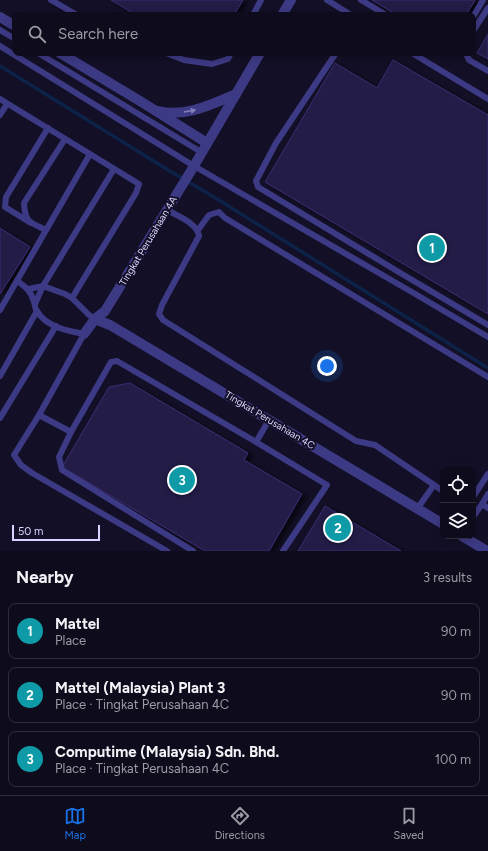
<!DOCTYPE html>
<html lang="en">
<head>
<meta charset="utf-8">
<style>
  :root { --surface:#0e0b1c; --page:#171425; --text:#f1f3f6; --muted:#9b9ba3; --line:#2e2b3b; --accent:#1a73e8 }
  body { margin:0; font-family:Figtree,sans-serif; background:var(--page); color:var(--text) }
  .controls { position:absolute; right:12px; bottom:12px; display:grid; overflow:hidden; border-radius:8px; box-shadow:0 2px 10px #0003 }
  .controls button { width:36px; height:36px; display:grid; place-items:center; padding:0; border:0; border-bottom:1px solid var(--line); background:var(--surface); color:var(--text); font:20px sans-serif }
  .scale { position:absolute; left:12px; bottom:10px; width:88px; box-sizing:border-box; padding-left:4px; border:2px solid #d9d4ff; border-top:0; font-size:11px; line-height:14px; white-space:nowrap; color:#d9d4ff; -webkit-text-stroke:3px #130f26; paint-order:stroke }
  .you { position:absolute; left:327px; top:366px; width:14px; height:14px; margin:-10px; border:3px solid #fff; border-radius:50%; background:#1a73e8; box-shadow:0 0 0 6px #1a73e833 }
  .badge { display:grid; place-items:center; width:26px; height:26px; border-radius:50%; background:var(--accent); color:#fff; font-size:13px; font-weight:700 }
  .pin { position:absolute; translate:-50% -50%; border:2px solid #fff; box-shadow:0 1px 4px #0006 }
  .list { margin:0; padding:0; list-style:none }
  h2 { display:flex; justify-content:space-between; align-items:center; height:52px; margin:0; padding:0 16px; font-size:17px }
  h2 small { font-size:13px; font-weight:400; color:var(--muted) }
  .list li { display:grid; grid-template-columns:26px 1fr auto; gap:12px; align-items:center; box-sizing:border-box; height:56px; margin:0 8px 8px; padding:0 8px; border:1px solid var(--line); border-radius:8px }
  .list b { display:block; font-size:15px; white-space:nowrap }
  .list p { margin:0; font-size:13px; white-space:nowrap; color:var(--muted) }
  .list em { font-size:13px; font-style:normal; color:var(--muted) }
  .icon { flex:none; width:22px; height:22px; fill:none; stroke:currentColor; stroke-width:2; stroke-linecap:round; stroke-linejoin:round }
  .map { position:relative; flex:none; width:488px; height:551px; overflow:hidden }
  .search { position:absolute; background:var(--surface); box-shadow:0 2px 10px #0003; left:12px; right:12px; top:12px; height:44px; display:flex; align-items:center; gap:10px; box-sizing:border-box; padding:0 14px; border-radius:8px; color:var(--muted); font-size:15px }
  .sheet { height:244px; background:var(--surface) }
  nav { display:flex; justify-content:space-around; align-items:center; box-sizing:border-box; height:56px; border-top:1px solid var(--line); background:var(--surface); font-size:11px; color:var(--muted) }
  nav a { display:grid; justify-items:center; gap:2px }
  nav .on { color:var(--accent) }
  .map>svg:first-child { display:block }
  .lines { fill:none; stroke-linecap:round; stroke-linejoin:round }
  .stream { stroke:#0c2248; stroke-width:3.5 }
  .building { fill:#241b47; stroke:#3b2d73; filter:url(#shadow) }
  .lane { stroke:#3d3a85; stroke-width:6 }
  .street { stroke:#3d3a85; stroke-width:10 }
  .oneway { fill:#837fbc }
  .labels { text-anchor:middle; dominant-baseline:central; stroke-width:4; stroke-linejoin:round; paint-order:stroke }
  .street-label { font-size:10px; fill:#d9d4ff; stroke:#130f26 }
</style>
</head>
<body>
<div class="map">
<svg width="488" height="551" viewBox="0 0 488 551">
  <defs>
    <filter id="shadow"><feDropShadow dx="4.5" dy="2.5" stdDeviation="2" flood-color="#0009"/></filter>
  </defs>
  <rect width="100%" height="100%" fill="#130f26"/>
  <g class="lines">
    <path class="stream" d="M0 66 173 173 214 197 488 368"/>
  </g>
  <g class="building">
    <path d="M111 0H243L234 15H136Z"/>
    <path d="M372 0H475L466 15H397Z"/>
    <path d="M488 34V59L477 53Z"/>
    <path d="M393 60 488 115V314L265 182 335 63 377 88Z"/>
    <path d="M0 228 30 247 0 294Z"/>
    <path d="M130 383 248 453 244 460 302 494 269 551H205L62 467 109 387Z"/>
    <path d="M325 506 401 551H298Z"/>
  </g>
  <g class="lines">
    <g class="lane">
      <path d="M51 0 77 15"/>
      <path d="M327 0 351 15"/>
      <path d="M361 0 386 15"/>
      <path d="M253 15 261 0"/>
      <path d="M473 17 483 0"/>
      <path d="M0 30 15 39"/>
      <path d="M473 31 488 8"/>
      <path d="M0 46 194 166 417 295 488 337"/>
      <path d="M38 53 201 152"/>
      <path d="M166 53 184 60 212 64 228 59 231 53"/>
      <path d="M336 53 276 143 256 181 258 187 397 271 488 325"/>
      <path d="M412 53 488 99"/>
      <path d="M466 53 469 60 488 71"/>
      <path d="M0 99 139 184 136 193 72 298"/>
      <path d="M0 115 7 104"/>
      <path d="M167 210C178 216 197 223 199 236L162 305 159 314 163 320 356 441 375 445 443 491"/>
      <path d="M31 223 5 207 6 197 48 128"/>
      <path d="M46 230C30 222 25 223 24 203L65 139"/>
      <path d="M198 230 209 215 219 212 225 218 488 377"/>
      <path d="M17 281C26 287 31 291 34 302 35 305 35 309 37 311 46 327 68 331 84 334L39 415 14 455 21 465 32 473 167 551"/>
      <path d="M29 289 43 286 65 294 72 298 89 315 95 319"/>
      <path d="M35 304 43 286 114 169"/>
      <path d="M0 310 90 154"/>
      <path d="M0 376 37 311"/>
      <path d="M39 415 71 432"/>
      <path d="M0 418 56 326"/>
      <path d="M269 420 256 442 327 485 283 551"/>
      <path d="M473 497 488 474"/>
      <path d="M482 504 488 494"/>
      <path d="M417 509 434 485"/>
      <path d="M473 517 482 504 488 508"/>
      <path d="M193 551 62 470 59 457 71 432 111 362 117 361 256 442"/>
    </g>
    <g class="street">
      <path d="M282 15 291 0"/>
      <path d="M0 17 15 26"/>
      <path d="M60 53 140 101 207 143"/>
      <path d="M158 111C185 118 212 104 236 94"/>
      <path d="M95 319 110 325 443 524"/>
      <path d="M84 334 95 319 105 311 194 166 260 53"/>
      <path d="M462 536 487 551"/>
    </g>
  </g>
  <defs><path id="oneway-solid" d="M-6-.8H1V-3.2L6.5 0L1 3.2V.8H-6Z"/></defs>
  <use class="oneway" href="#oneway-solid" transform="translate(190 111) rotate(-10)"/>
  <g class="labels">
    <g class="street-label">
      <text transform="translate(148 241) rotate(-59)">Tingkat Perusahaan 4A</text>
      <text transform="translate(270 420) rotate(31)">Tingkat Perusahaan 4C</text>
    </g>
  </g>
</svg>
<div class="controls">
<button><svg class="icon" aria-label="locate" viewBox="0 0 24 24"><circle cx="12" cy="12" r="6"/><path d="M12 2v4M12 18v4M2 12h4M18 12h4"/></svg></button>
<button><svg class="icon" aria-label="layers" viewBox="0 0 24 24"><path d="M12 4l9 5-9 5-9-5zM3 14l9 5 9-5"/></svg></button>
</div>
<div class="scale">50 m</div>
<div class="you"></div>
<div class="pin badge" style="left:432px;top:248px;background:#0f9aa8">1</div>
<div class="pin badge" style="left:338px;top:528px;background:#0f9aa8">2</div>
<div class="pin badge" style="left:182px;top:480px;background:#0f9aa8">3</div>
<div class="search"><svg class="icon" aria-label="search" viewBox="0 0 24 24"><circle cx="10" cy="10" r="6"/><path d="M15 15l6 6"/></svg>Search here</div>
</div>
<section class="sheet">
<h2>Nearby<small>3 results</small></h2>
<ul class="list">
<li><span class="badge" style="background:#0f9aa8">1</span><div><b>Mattel</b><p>Place</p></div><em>90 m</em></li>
<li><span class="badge" style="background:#0f9aa8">2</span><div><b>Mattel (Malaysia) Plant 3</b><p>Place · Tingkat Perusahaan 4C</p></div><em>90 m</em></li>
<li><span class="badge" style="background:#0f9aa8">3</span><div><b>Computime (Malaysia) Sdn. Bhd.</b><p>Place · Tingkat Perusahaan 4C</p></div><em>100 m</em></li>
</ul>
</section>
<nav>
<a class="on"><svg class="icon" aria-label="map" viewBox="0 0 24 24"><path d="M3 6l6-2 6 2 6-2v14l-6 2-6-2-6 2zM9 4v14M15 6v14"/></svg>Map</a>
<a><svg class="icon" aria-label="directions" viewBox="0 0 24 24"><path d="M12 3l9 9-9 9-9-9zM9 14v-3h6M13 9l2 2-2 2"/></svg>Directions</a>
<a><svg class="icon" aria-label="saved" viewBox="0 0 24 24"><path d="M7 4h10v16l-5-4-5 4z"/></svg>Saved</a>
</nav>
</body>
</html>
